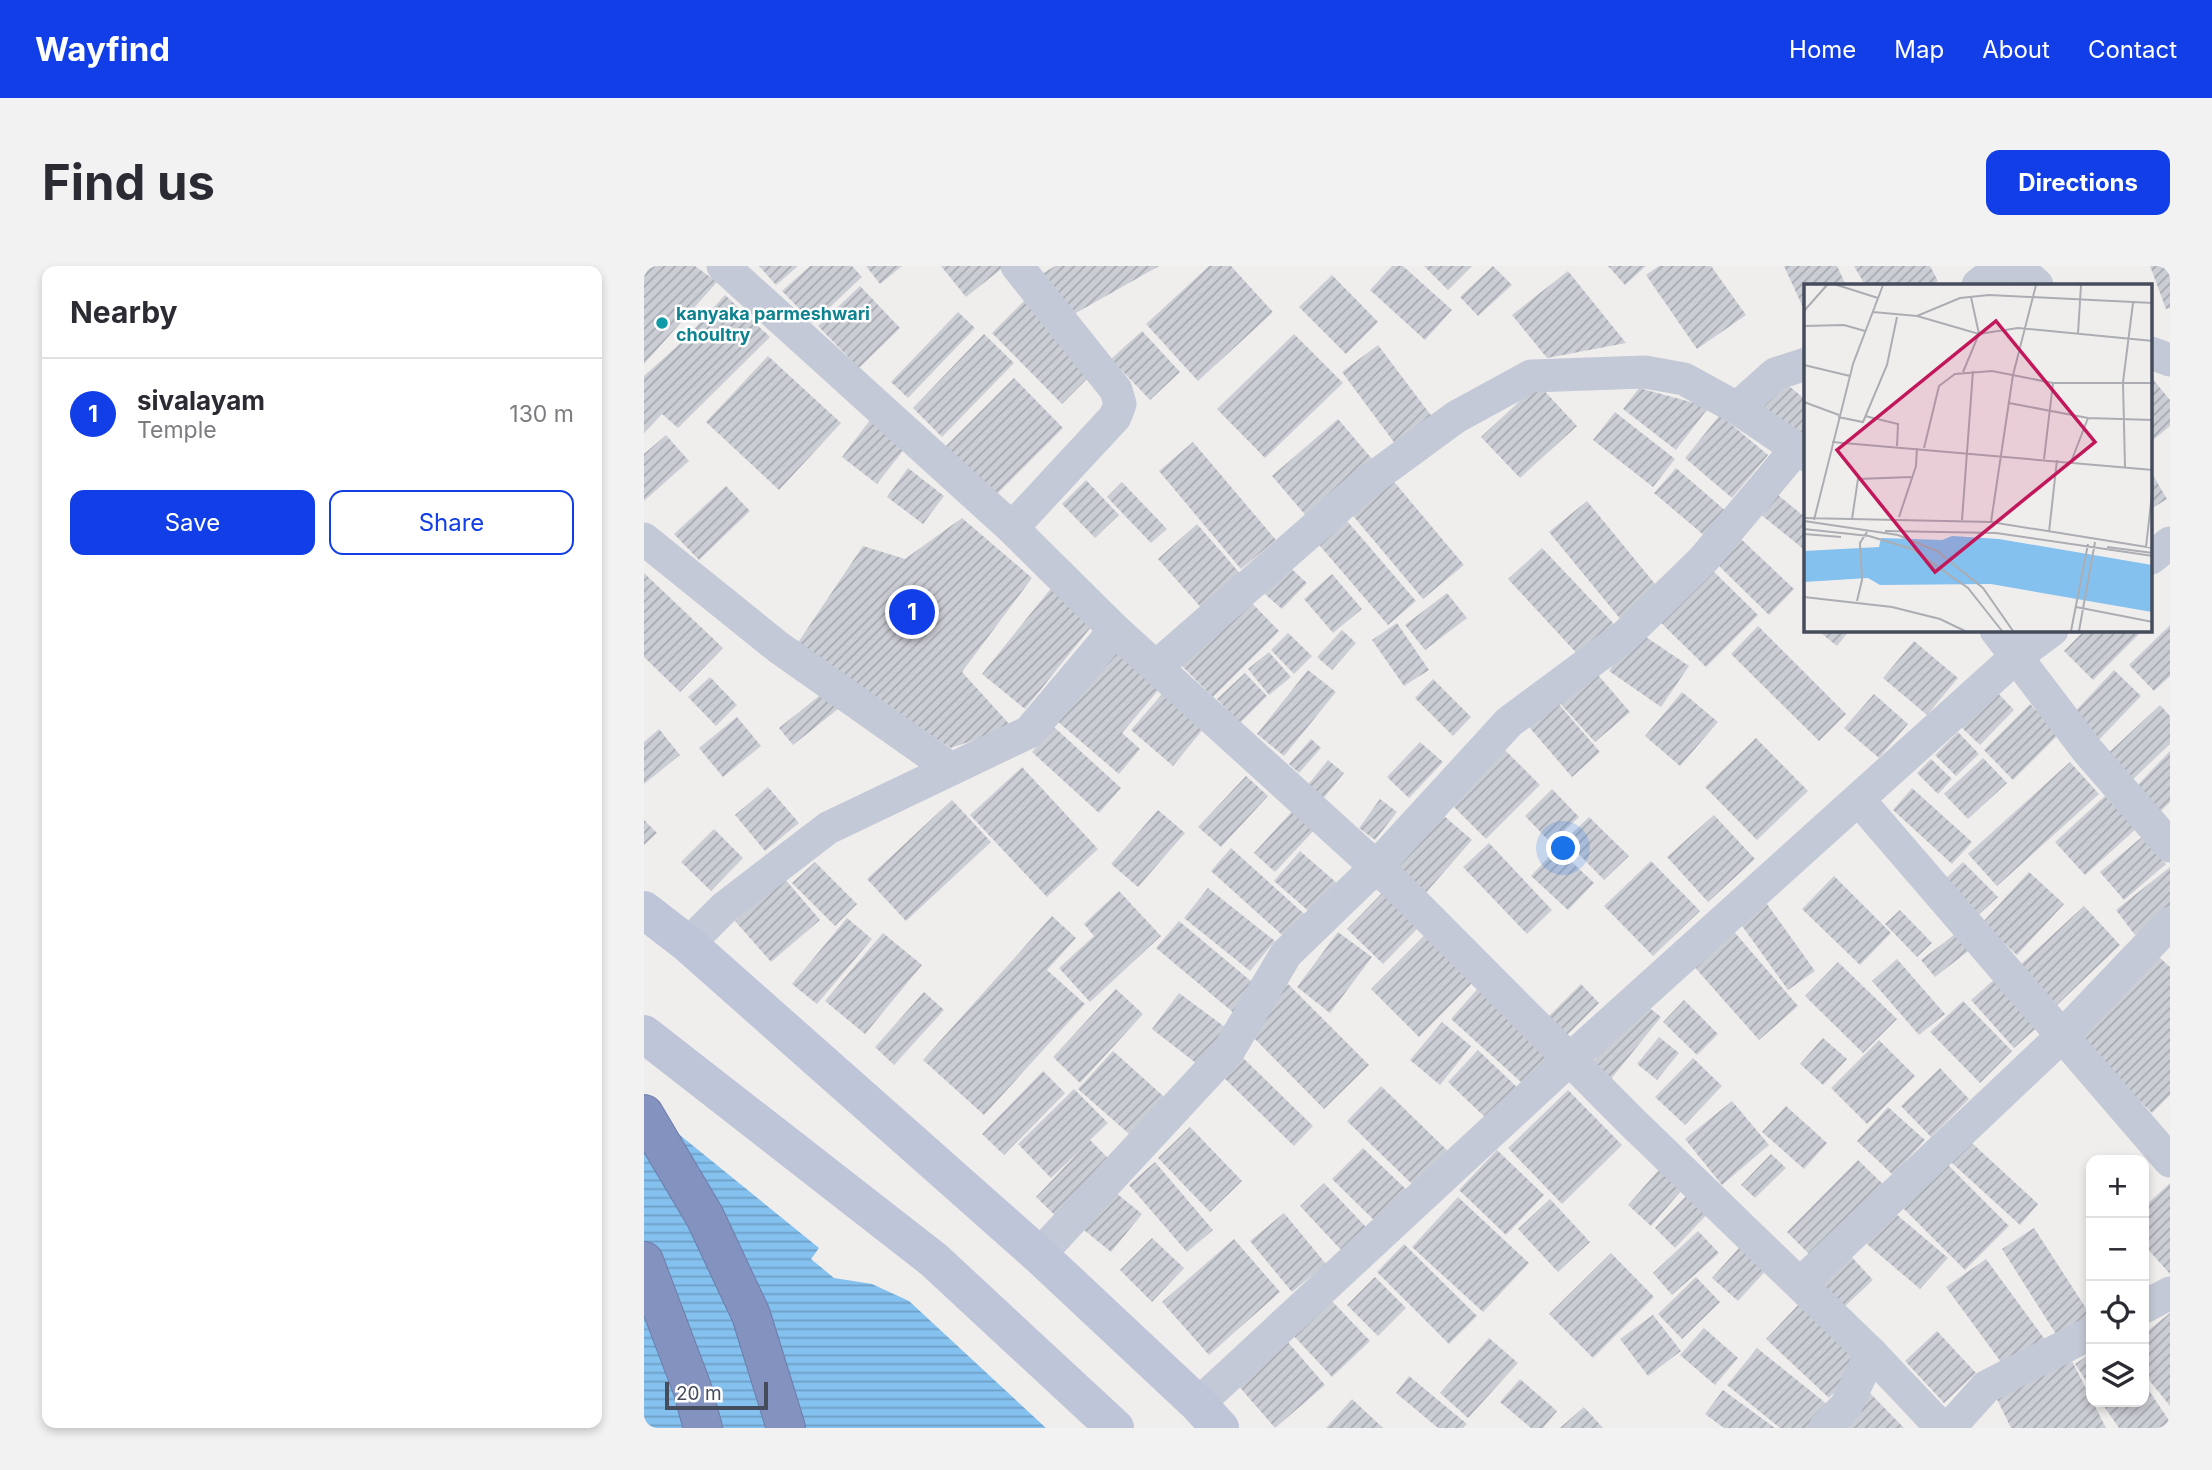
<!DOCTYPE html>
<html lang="en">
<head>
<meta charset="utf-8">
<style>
  :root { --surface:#fff; --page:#f2f2f3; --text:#2b2b33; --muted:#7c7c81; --line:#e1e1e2; --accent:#113ee6 }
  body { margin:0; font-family:Inter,sans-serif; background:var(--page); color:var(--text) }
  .controls { position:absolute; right:21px; bottom:21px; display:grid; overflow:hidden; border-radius:14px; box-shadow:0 4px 10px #0003 }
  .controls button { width:63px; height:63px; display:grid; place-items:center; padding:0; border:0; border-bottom:2px solid var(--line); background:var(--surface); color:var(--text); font:35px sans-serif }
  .scale { position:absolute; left:21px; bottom:18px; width:103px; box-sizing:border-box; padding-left:7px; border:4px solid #454c5c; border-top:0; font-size:19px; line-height:24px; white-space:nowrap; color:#454c5c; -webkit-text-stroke:5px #fff; paint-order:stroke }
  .you { position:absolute; left:920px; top:583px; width:24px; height:24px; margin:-18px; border:5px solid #fff; border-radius:50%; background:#1a73e8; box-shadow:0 0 0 10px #1a73e833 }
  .badge { display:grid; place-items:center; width:46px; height:46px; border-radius:50%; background:var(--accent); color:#fff; font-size:23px; font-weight:700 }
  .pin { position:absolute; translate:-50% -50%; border:4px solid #fff; box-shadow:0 2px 7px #0006 }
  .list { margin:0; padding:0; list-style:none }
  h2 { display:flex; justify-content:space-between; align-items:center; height:91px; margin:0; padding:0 28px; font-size:30px }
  h2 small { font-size:23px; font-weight:400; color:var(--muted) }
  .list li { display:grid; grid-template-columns:46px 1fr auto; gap:21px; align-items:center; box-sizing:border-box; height:112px; padding:0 28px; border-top:2px solid var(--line) }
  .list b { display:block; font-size:26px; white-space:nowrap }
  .list p { margin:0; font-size:23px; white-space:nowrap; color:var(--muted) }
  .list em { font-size:23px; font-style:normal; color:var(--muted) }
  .actions { display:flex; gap:14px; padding:21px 28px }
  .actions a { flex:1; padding:16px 0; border:2px solid var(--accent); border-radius:14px; text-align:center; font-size:24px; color:var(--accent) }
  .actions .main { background:var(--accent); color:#fff }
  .icon { flex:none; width:38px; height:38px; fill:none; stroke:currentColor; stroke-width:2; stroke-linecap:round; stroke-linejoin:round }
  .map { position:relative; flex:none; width:1526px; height:1162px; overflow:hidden; border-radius:14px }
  header { display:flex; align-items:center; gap:42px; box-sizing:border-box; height:98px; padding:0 35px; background:var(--accent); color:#fff }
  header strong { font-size:33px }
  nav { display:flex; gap:38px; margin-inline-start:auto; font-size:24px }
  .intro { display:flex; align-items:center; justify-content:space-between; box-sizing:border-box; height:168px; padding:0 42px }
  h1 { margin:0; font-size:49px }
  .button { padding:18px 32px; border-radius:14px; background:var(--accent); color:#fff; font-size:24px; font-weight:700 }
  main { display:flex; gap:42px; padding:0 42px }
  aside { flex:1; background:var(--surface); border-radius:14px; box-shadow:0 4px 10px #0003 }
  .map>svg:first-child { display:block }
  .water { fill:url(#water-rules) }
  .building { fill:url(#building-hatch) }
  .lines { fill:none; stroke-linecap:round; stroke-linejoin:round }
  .highway-casing { stroke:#6e7dab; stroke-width:40 }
  .street { stroke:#c3c9d6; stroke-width:33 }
  .secondary { stroke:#bfc5d8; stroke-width:38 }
  .highway { stroke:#8392bf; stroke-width:38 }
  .culture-dot { fill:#0f9aa8; stroke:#fff; stroke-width:2.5 }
  .labels { text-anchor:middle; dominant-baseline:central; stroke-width:5; stroke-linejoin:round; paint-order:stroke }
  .culture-label { font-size:18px; font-weight:bold; fill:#0d838f; stroke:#fff; text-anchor:start }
  .inset-road { fill:none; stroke:#acadb3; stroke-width:2 }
  .view { fill:#c2185b; fill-opacity:0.15; stroke:#c2185b; stroke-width:3.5 }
  .inset-edge { fill:none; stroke:#454c5c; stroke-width:3.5 }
</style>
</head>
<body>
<header>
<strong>Wayfind</strong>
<nav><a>Home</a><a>Map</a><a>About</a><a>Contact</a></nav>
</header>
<div class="intro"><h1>Find us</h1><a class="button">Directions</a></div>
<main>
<aside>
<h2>Nearby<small></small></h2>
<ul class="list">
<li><span class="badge">1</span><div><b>sivalayam</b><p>Temple</p></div><em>130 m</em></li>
</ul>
<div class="actions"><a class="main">Save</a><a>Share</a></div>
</aside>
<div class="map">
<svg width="1526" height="1162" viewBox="0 0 1526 1162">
  <defs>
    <pattern id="water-rules" width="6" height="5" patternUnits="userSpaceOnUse" patternTransform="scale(1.75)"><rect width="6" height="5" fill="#84c1ef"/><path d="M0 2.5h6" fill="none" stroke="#6e9fc5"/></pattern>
    <pattern id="building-hatch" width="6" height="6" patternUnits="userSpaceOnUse" patternTransform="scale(1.75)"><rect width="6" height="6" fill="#ccced5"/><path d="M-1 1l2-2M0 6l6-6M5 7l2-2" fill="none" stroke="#a7a9b0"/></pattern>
  </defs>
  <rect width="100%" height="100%" fill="#f0eeed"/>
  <path class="water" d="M0 840 175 982 167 993 190 1012 228 1018 265 1035 402 1162H0Z"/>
  <g class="building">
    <path d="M0 0H51L73 16 0 98Z"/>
    <path d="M115 0H154L132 19Z"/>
    <path d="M166 0H208L218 11 169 57 138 25Z"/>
    <path d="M222 0H258L236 18Z"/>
    <path d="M297 0H361L322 31Z"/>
    <path d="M411 0H515L423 52 398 8Z"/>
    <path d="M565 0H587L629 46 554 115 502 58Z"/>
    <path d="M748 0H759L808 44 781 74 726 24Z"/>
    <path d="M780 0H828L804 24Z"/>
    <path d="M849 0 868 19 834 50 816 31Z"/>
    <path d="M964 0H1002L981 19Z"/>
    <path d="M1015 0H1067L1102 49 1053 83 1002 9Z"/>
    <path d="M1140 0H1193L1202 19H1162V48Z"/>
    <path d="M1210 0H1286L1294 15 1286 19H1221Z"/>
    <path d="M1506 0H1526V42L1522 43Z"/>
    <path d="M924 5 982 77 903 92 868 49Z"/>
    <path d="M688 9 734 56 702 88 655 41Z"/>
    <path d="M216 20 256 62 215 102 174 60Z"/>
    <path d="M81 29 126 71 34 162 18 148 0 167V110L41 73Z"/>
    <path d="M384 31 454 102 418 138 348 67Z"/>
    <path d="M314 46 331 62 264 132 247 116Z"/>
    <path d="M498 65 536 106 506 134 467 93Z"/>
    <path d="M340 68 370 97 298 171 269 142Z"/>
    <path d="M650 68 699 117 621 192 573 143Z"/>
    <path d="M734 79 789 152 752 179 698 106Z"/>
    <path d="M124 90 197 157 135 224 62 156Z"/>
    <path d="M1507 111 1526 134V160L1507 176Z"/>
    <path d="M370 112 419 162 348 233 299 183Z"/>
    <path d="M1140 116 1162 134V176L1119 141Z"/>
    <path d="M894 118 933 160 876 212 837 171Z"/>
    <path d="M995 122 1065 141 1032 184 979 143Z"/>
    <path d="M971 146 1031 193 1009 221 949 174Z"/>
    <path d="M1076 149 1124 189 1088 232 1041 192Z"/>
    <path d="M694 153 729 194 663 251 628 210Z"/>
    <path d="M226 154 262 181 233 218 198 191Z"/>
    <path d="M22 169 45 195 0 235V188Z"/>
    <path d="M549 176 632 274 597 303 515 205Z"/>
    <path d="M264 202 300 230 279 258 243 231Z"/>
    <path d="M1032 202 1083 246 1062 271 1010 227Z"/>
    <path d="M1507 206 1523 233 1507 243Z"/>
    <path d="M746 211 820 299 779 333 705 245Z"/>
    <path d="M442 214 475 249 451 272 418 238Z"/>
    <path d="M478 216 523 263 507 277 463 231Z"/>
    <path d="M82 220 106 245 55 294 30 268Z"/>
    <path d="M1128 224 1162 252V285L1111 244Z"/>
    <path d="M943 235 1016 324 978 355 905 266Z"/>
    <path d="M698 249 772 335 744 359 670 273Z"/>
    <path d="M318 252 388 312 318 406 368 461 307 482 176 401 151 381 219 280 261 293Z"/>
    <path d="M553 258 600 312 561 346 514 293Z"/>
    <path d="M1096 272 1150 323 1125 349 1072 297Z"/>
    <path d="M898 282 971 359 937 392 864 313Z"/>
    <path d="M641 297 663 317 638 343 616 324Z"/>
    <path d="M1064 300 1114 349 1062 401 1012 352Z"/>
    <path d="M0 307 79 382 36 426 0 391Z"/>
    <path d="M688 308 718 343 689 367 660 333Z"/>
    <path d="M408 321 451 356 381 443 338 408Z"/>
    <path d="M803 327 823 352 781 384 761 359Z"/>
    <path d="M604 333 635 365 569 431 537 399Z"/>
    <path d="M753 357 785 404 760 420 728 374Z"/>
    <path d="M1526 359V410L1510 425 1485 399Z"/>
    <path d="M1114 360 1202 448 1175 475 1087 388Z"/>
    <path d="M698 364 712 377 688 404 673 391Z"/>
    <path d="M1173 364H1206L1193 380Z"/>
    <path d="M1441 364H1499L1449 414 1420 385Z"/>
    <path d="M993 365 1045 400 1017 441 965 405Z"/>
    <path d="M644 367 668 390 650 408 627 384Z"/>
    <path d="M1270 375 1314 412 1283 449 1239 412Z"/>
    <path d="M473 384 517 421 478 467 496 483 475 508 413 455Z"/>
    <path d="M625 386 647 411 625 429 604 403Z"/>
    <path d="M948 402 986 446 951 476 912 433Z"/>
    <path d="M664 404 692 426 640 490 613 468Z"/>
    <path d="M1470 404 1497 430 1451 478 1424 453Z"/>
    <path d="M601 407 623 430 596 457 573 433Z"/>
    <path d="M66 411 93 439 72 460 44 431Z"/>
    <path d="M789 413 827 451 809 470 771 432Z"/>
    <path d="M524 421 565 456 529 500 487 464Z"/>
    <path d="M185 422 199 439 149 479 135 462Z"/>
    <path d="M1351 424 1370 444 1336 479 1316 460Z"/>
    <path d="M1038 426 1074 456 1036 500 1001 470Z"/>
    <path d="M1230 428 1264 458 1235 492 1200 462Z"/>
    <path d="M913 436 956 486 928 511 885 461Z"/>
    <path d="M1386 438 1415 468 1369 514 1340 484Z"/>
    <path d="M1516 439 1526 450V478L1482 520 1458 493Z"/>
    <path d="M93 451 117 480 79 511 55 482Z"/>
    <path d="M410 461 477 522 455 547 388 486Z"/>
    <path d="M15 463 36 489 0 518V476Z"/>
    <path d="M1314 466 1335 488 1312 510 1291 489Z"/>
    <path d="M1112 472 1164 525 1113 574 1061 521Z"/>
    <path d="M667 473 677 482 655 507 645 498Z"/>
    <path d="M776 476 799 496 765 532 743 511Z"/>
    <path d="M856 479 896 519 842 573 802 533Z"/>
    <path d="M1526 485V536L1514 548 1489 524Z"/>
    <path d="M1339 492 1363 517 1324 553 1300 528Z"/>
    <path d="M1287 493 1308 513 1294 528 1273 507Z"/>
    <path d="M684 494 700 507 674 539 658 526Z"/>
    <path d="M1426 496 1455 528 1353 620 1324 588Z"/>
    <path d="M378 501 454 583 403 631 326 549Z"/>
    <path d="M602 510 624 530 577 581 554 561Z"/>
    <path d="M124 521 155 557 121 585 91 549Z"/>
    <path d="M1268 522 1328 576 1308 598 1249 544Z"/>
    <path d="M908 523 935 551 907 577 881 550Z"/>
    <path d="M1461 530 1492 563 1441 609 1411 576Z"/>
    <path d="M736 533 753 546 731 574 715 562Z"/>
    <path d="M308 534 347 576 262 655 223 613Z"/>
    <path d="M653 540 674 560 631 606 610 587Z"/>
    <path d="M792 543 828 574 779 630 744 599Z"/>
    <path d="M514 544 541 567 494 621 467 598Z"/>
    <path d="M1070 549 1111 593 1064 636 1023 591Z"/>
    <path d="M945 551 985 590 960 614 921 574Z"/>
    <path d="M0 554 13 567 0 579Z"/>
    <path d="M70 563 99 592 67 625 37 596Z"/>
    <path d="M1498 571 1522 598 1480 634 1456 606Z"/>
    <path d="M845 577 908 644 883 668 819 601Z"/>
    <path d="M587 582 668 655 647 677 567 605Z"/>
    <path d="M913 582 950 617 924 644 887 610Z"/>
    <path d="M656 585 702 625 676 655 630 615Z"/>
    <path d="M1007 595 1056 645 1009 690 960 640Z"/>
    <path d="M171 596 213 638 191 660 148 617Z"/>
    <path d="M1319 596 1354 631 1329 654 1295 619Z"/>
    <path d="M1526 601V642L1491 669 1472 644Z"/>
    <path d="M1385 606 1420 638 1373 689 1338 657Z"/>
    <path d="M1190 610 1247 667 1216 699 1158 643Z"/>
    <path d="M140 612 176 654 127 696 91 655Z"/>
    <path d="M564 622 631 675 606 705 540 652Z"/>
    <path d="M475 625 517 670 446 736 415 702 450 670 440 658Z"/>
    <path d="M740 625 776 660 739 698 703 663Z"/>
    <path d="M1118 631 1171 705 1144 724 1091 650Z"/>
    <path d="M1440 640 1476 679 1412 740 1375 700Z"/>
    <path d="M1256 644 1288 677 1273 691 1241 658Z"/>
    <path d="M408 650 432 672 403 704 441 738 340 849 279 794Z"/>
    <path d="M203 652 228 673 173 738 148 718Z"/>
    <path d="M535 655 614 721 591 748 512 682Z"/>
    <path d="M789 661 836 709 775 771 727 723Z"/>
    <path d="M1086 661 1154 740 1115 774 1046 696Z"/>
    <path d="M1319 662 1332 679 1291 711 1277 694Z"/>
    <path d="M694 666 728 691 686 747 653 721Z"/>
    <path d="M239 667 278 699 221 768 181 735Z"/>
    <path d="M1515 691 1526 701V829L1508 847 1434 773Z"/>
    <path d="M1253 693 1301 748 1275 769 1228 715Z"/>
    <path d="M1194 696 1253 753 1219 787 1161 730Z"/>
    <path d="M1353 711 1396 759 1370 782 1327 734Z"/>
    <path d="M644 718 725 799 680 843 600 762Z"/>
    <path d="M937 718 955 737 920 772 902 753Z"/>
    <path d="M835 721 914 792 886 824 807 753Z"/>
    <path d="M472 723 499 748 436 817 409 791Z"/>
    <path d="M280 726 300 744 250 799 231 781Z"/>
    <path d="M535 727 585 764 557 801 508 763Z"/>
    <path d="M1040 734 1074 768 1053 789 1019 756Z"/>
    <path d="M1319 735 1368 785 1336 817 1286 766Z"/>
    <path d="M998 736 1017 751 967 813 948 797Z"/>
    <path d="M798 756 827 780 796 819 766 794Z"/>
    <path d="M1015 771 1035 787 1013 814 993 798Z"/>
    <path d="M1179 772 1203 793 1179 819 1156 798Z"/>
    <path d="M1235 774 1271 810 1223 858 1187 822Z"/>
    <path d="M834 784 876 824 846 856 804 816Z"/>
    <path d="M469 785 526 836 492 874 434 823Z"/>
    <path d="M596 789 669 860 650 880 577 809Z"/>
    <path d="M1049 792 1078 820 1041 859 1011 831Z"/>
    <path d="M1296 802 1325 833 1287 871 1257 840Z"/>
    <path d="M399 805 421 827 360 889 338 868Z"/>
    <path d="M737 820 806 887 772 922 703 855Z"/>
    <path d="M430 823 464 857 446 874 473 901 419 957 392 931 438 883 407 912 374 878Z"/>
    <path d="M924 824 978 879 918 938 864 882Z"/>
    <path d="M1088 835 1125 879 1078 919 1041 873Z"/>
    <path d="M1142 840 1183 877 1160 903 1118 866Z"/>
    <path d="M1244 841 1281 874 1249 909 1213 875Z"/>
    <path d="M546 861 598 915 566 946 514 892Z"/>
    <path d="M1316 866 1394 938 1376 959 1297 887Z"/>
    <path d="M719 882 766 927 735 959 688 913Z"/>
    <path d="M853 884 900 929 862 969 815 924Z"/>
    <path d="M1127 888 1142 902 1111 932 1097 919Z"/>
    <path d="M1214 894 1242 921 1170 993 1143 966Z"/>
    <path d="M1299 894 1365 960 1321 1004 1255 938Z"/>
    <path d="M511 896 569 964 543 986 485 919Z"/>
    <path d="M1020 898 1043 918 1007 960 984 939Z"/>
    <path d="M680 917 723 962 698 985 656 940Z"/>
    <path d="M1526 917V1008L1500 979V941Z"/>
    <path d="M1051 921 1071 940 1031 982 1011 962Z"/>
    <path d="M471 926 498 948 467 986 440 964Z"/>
    <path d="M814 931 885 997 839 1046 768 981Z"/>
    <path d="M906 933 946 976 914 1006 874 963Z"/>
    <path d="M1245 942 1304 992 1276 1023 1217 973Z"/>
    <path d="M640 947 682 998 648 1026 606 975Z"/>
    <path d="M1390 962 1447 1050V1057L1417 1076 1358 983Z"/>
    <path d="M1054 965 1075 987 1028 1029 1009 1007Z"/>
    <path d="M508 972 540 1002 508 1036 476 1004Z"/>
    <path d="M590 973 636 1026 565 1089 518 1036Z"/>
    <path d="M1102 974 1128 998 1094 1035 1068 1012Z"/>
    <path d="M760 978 833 1050 805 1078 733 1006Z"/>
    <path d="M967 987 1010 1031 949 1092 905 1048Z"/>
    <path d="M1204 987 1229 1014 1198 1043 1173 1016Z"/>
    <path d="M1342 993 1402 1075 1362 1103 1302 1021Z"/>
    <path d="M731 1011 762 1042 734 1070 703 1039Z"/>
    <path d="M1052 1011 1076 1036 1038 1073 1014 1048Z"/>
    <path d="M686 1033 726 1075 688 1111 648 1068Z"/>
    <path d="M1156 1037 1219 1096 1185 1132 1122 1073Z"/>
    <path d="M1526 1047V1140L1500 1108V1068Z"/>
    <path d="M1009 1049 1037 1085 1004 1110 976 1073Z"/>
    <path d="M1060 1062 1094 1092 1071 1119 1036 1089Z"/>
    <path d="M1293 1065 1332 1107 1300 1137 1261 1095Z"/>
    <path d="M845 1072 874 1097 824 1152 796 1127Z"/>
    <path d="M643 1075 681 1119 631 1162 593 1118Z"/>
    <path d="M1113 1082 1184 1139 1166 1162H1136L1083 1119Z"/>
    <path d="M1447 1087V1122L1431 1098Z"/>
    <path d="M1425 1089 1462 1162H1367L1350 1127Z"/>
    <path d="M765 1110 823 1158 819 1162H794L752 1127Z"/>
    <path d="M876 1113 913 1145 899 1162H887L856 1136Z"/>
    <path d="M1500 1117 1526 1156V1162H1475L1457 1136H1500Z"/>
    <path d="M1079 1124 1131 1162H1080L1061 1148Z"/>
    <path d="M1226 1127 1260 1162H1190Z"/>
    <path d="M708 1133 739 1162H682Z"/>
    <path d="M940 1141 959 1162H916Z"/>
  </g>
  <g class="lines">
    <defs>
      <g id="highway">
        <path d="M0 848 61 951 107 1049 142 1162"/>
        <path d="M0 995 48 1122 59 1162"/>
      </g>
    </defs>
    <use href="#highway" class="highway-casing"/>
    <g class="street">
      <path d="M79 0 368 262 471 364 751 618 990 858 1227 1087 1298 1162"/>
      <path d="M1372 0 1393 19"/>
      <path d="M1334 19 1359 0"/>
      <path d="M1507 87 1526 94"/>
      <path d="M1093 142 1131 108 1162 98"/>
      <path d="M368 262 471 151 476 138 472 124 373 0"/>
      <path d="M0 273 134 381 307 503"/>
      <path d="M1507 292 1526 277"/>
      <path d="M1352 364 1443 484 1526 580"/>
      <path d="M513 400 722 217 812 151 887 110 1001 106 1040 113 1093 142 1162 189"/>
      <path d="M1215 534 1526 895"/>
      <path d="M44 678 81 641 184 562 385 466 471 364"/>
      <path d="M395 989 585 784 642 688 732 601 865 456 981 370 1059 294 1153 182"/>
      <path d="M1156 1018 1417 771 1526 657"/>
      <path d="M1500 1041 1526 1027"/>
      <path d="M554 1138 925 794 1373 390 1408 364"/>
      <path d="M1181 1162 1202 1140 1227 1087"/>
      <path d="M1305 1162 1342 1121 1447 1067"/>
    </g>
    <g class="secondary">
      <path d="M0 644 44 678 395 989 554 1138 576 1162"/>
      <path d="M0 768 290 994 471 1162"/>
    </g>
    <use href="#highway" class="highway"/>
  </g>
  <circle class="culture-dot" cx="18" cy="57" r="7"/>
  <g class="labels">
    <g class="culture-label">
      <text x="32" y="47">kanyaka parmeshwari<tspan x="32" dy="21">choultry</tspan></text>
    </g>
  </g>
  <g transform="translate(1160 18)">
    <rect width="348" height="348" fill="#f0eeed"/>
    <path d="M148 252 195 255 348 281V328L187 300 76 301 64 294 0 298V267L75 263 77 254 138 256Z" fill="#84c1ef"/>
    <path class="inset-road" d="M33 1 74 14M0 27 23 1M69 28 113 32 156 14 185 11 349 19M113 32 175 50 214 44 349 57M0 42 40 41 61 47M274 50 277 1M0 81 46 92M159 88 175 50 167 13M0 118 35 131M205 119 284 134 349 136M61 132 94 140 93 162M34 133 59 138 83 81 93 33M28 158 349 186M120 164 135 102 151 90 188 87 249 99H349M240 175 249 99M267 178 284 134M321 183 319 98 329 19M95 233 112 182 113 164M0 234 187 238 349 264M48 235 54 195 107 193M10 236 49 80 79 1M158 236 169 87M0 237 94 251 133 267 179 304 209 347M187 238 209 91 232 1M0 245 65 252 108 265 164 304 198 347M81 247 192 249 349 272M245 248 253 176M0 250 37 253M303 263 349 269M342 263 349 201M0 313 88 323 136 335 161 347M53 317 58 296 56 259 63 248M272 323 349 338M267 347 284 260M275 347 291 258"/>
    <path class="view" d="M192 37 291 158 131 288 33 166Z"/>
    <rect width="348" height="348" class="inset-edge"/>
  </g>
</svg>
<div class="controls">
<button>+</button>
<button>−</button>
<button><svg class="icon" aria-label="locate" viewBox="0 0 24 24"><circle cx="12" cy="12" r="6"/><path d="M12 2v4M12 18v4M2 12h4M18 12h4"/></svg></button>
<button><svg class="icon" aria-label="layers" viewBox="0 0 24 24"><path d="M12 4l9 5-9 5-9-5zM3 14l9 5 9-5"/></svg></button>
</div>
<div class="scale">20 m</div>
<div class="you"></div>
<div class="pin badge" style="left:268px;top:346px">1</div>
</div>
</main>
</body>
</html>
